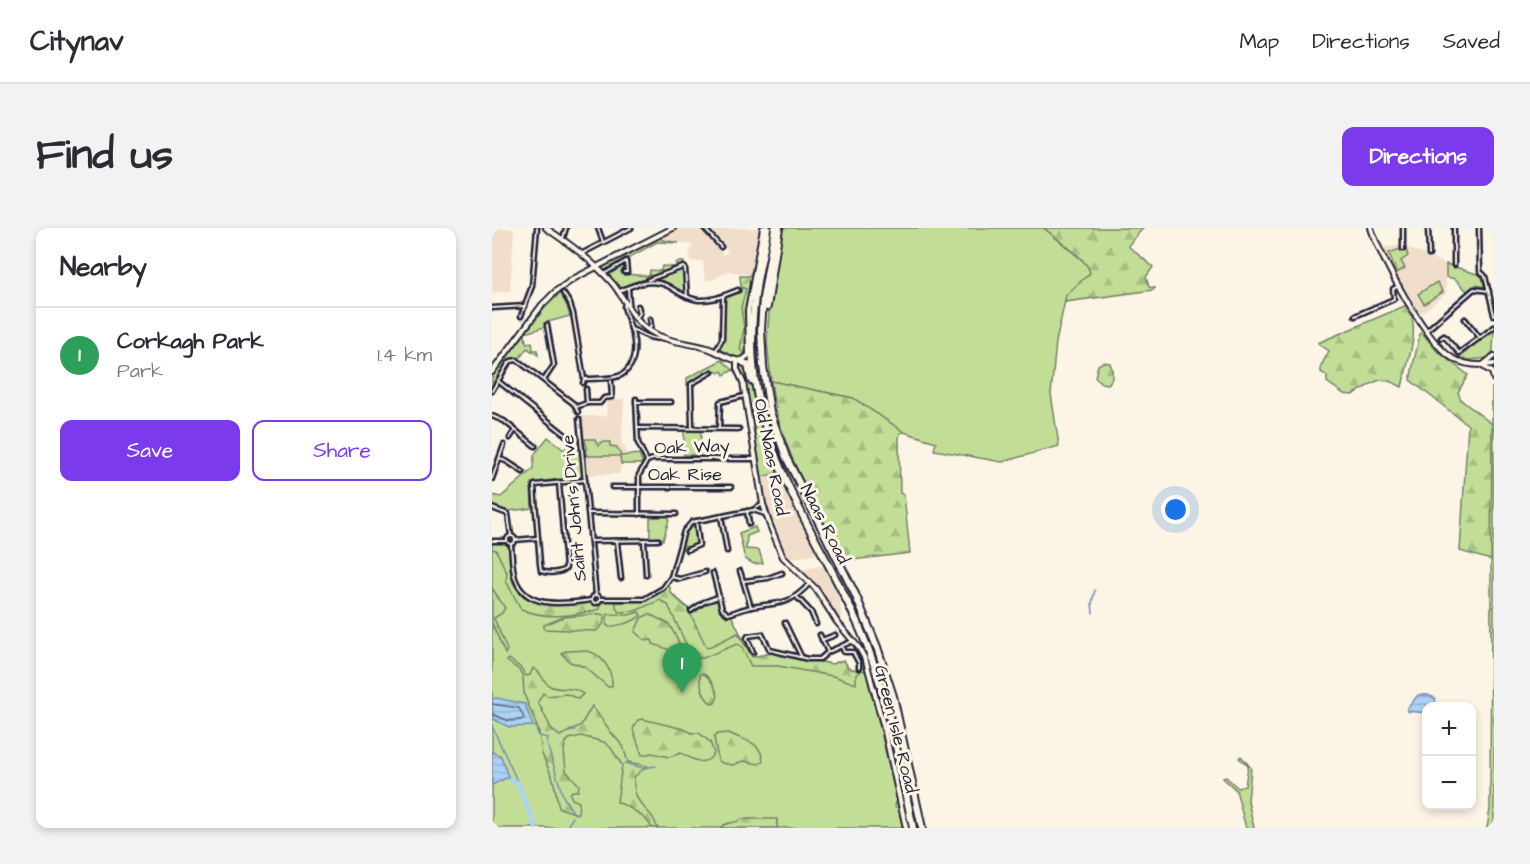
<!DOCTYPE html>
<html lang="en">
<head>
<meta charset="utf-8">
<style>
  :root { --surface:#fff; --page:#f2f2f3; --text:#2b2b33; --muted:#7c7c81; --line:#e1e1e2; --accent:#7c3aed }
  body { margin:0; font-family:"Architects Daughter",sans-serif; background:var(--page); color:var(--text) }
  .controls { position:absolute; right:18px; bottom:18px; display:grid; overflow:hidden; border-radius:12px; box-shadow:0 3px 9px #0003 }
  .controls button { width:54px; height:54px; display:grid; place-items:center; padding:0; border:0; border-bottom:2px solid var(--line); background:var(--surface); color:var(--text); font:30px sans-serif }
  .you { position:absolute; left:684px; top:282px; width:21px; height:21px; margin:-15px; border:4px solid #fff; border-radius:50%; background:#1a73e8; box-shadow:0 0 0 9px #1a73e833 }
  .badge { display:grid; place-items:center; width:39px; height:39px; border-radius:50%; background:var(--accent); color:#fff; font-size:20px; font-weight:700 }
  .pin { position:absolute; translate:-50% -50px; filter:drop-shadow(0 2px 3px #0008) }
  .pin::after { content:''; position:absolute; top:32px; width:21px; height:18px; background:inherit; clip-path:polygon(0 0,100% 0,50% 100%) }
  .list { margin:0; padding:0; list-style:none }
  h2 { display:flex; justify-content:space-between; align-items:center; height:78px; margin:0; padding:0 24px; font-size:26px }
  h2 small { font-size:20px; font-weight:400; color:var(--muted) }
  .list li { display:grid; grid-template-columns:39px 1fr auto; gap:18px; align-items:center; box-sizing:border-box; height:96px; padding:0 24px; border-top:2px solid var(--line) }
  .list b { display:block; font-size:22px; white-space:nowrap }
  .list p { margin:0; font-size:20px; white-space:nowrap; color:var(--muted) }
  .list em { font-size:20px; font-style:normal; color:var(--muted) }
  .actions { display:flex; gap:12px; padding:18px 24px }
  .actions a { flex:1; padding:14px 0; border:2px solid var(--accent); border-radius:12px; text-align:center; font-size:21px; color:var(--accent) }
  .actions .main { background:var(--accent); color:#fff }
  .map { position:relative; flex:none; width:1002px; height:600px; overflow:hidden; border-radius:12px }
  header { display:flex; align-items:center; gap:36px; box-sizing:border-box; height:84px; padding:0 30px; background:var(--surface); border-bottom:2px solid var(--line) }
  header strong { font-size:28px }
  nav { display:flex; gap:33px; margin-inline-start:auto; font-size:21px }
  .intro { display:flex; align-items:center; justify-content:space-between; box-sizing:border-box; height:144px; padding:0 36px }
  h1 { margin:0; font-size:42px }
  .button { padding:15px 27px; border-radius:12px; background:var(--accent); color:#fff; font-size:21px; font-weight:700 }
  main { display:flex; gap:36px; padding:0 36px }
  aside { flex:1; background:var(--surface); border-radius:12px; box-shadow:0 3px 9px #0003 }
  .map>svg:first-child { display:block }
  .built { fill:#f1deca }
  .green { fill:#c2de96; stroke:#728068; stroke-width:1.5 }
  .forest { fill:url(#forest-firs); stroke:#728068; stroke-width:1.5 }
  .water { fill:url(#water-rules); stroke:#758cab; stroke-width:1.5 }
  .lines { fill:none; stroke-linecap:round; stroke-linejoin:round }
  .shore { stroke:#596885; stroke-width:1.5 }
  .stream { stroke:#758cab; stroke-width:1.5 }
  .river { stroke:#acd2f5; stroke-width:4.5 }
  .street-casing { stroke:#22223b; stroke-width:7 }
  .secondary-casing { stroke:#22223b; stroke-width:8 }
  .highway-casing { stroke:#22223b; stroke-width:10 }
  .street { stroke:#fcf5e5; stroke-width:2 }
  .secondary { stroke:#fcf5e5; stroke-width:4 }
  .highway { stroke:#fcf5e5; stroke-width:6 }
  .labels { text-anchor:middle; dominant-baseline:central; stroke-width:6; stroke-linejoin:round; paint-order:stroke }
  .street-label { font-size:18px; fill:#22223b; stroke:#fcf5e5 }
</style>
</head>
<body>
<header>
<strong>Citynav</strong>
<nav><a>Map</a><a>Directions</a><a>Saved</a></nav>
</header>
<div class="intro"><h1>Find us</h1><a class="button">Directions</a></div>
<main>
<aside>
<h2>Nearby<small></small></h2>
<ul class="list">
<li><span class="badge" style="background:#2e9e5b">1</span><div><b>Corkagh Park</b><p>Park</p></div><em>1.4 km</em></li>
</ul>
<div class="actions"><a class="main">Save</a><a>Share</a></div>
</aside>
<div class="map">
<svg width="1002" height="600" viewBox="0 0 1002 600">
  <defs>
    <pattern id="forest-firs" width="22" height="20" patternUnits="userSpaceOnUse" patternTransform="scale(1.5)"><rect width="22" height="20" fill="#c2de96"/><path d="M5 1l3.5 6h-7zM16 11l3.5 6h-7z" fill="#a6be82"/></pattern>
    <pattern id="water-rules" width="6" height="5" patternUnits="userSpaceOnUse" patternTransform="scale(1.5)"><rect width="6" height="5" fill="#acd2f5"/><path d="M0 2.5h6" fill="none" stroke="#94b4d3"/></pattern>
  </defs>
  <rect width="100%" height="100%" fill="#fcf5e5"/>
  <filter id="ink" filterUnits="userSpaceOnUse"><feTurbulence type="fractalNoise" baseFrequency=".0167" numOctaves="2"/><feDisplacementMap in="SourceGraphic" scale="12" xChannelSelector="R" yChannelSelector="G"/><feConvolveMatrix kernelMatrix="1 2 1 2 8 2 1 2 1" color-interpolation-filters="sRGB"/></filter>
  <g filter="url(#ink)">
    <g class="built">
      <path d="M0 0H18L22 2 18 63 0 65Z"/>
      <path d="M186 0 209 2 232 27 236 22 215 0H269L263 33 257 47 237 43 220 52H213L211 33 200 34 197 30 200 17 171 12 169 8Z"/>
      <path d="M909 17 954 36V66L928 86 909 57 889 20Z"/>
      <path d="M114 171H132L130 215 137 227 129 228 128 246 96 247 90 188H115Z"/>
      <path d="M286 245 328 326 294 331 289 323 277 290 269 249Z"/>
      <path d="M333 337 347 369 350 389 345 391 331 366 306 342Z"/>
    </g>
    <g class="green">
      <path d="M289 0H552L596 37 598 45 574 68 564 114 559 166 567 218 510 234 442 222 444 214 412 204 361 170 279 153 275 113 277 85Z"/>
      <path d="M169 8 171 12 187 15 165 14 113 43 109 39Z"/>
      <path d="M911 20 914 21 916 28 909 33 913 40 905 45 897 25Z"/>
      <path d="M185 34H192V38L128 60 115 46 132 36 134 37 133 46 157 48 158 42 169 43 170 38 183 39Z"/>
      <path d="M954 36 988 47 992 51 993 59 984 57 975 63 963 51 954 49Z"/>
      <path d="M262 38 256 83V126L254 129 245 131 227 122 231 113 233 70 242 64 243 66 249 64 248 61 252 59Z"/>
      <path d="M189 40 191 41 194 68 169 54 158 52Z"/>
      <path d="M945 54 951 64 932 76 926 66Z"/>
      <path d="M68 65 73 72 78 88 52 95 53 99 33 105 34 115 40 114 41 122H45L46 127 35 120 27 131H18L0 159V148L52 81Z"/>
      <path d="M1002 100 1001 123 996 130 978 132 967 130Z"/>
      <path d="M230 132 241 142 232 147 230 143 227 145 219 141 195 157V150Z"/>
      <path d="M245 134 256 140 265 187 286 245 269 249 251 151Z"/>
      <path d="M1000 159 1002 172V600H995L998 581Z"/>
      <path d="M192 202H209L208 227H192Z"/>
      <path d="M56 209 72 222 79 213 86 214 88 219 91 248 39 255 40 280 17 283 0 278V267L9 269 41 241 42 227Z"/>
      <path d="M93 211H102L107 218 109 214H118V218L125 219 129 228 147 226 150 233 149 236H129L128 228H96Z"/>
      <path d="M178 288 171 312 168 309 158 310V289Z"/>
      <path d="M199 298 203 299 206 317 197 320 193 318V320L189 322 192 309Z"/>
      <path d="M263 299 265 304 255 308 254 321 267 322 271 335 262 336 253 331 247 305Z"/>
      <path d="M0 315H13L17 318C18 328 17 341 20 351 30 384 73 377 98 373L101 376H105L111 373H153L177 357 179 365 200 383 212 375 226 373 232 386 239 387 260 429 280 425 340 436 352 432 356 440 368 443V430L370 431 372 437 370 442 375 444 405 572 403 578 406 580 411 600H0Z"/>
      <path d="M749 528 759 540 756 573 762 600H754L744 562 731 550 734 549 746 560 753 558 756 538 747 530Z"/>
    </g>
    <g class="forest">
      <path d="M552 0H651L636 18 661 39 654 49 657 59 663 60 661 62 573 74 574 67 598 45C597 32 563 10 552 0Z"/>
      <path d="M248 48H261L255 123 251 125 248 121 252 100 249 79 254 61 249 59Z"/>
      <path d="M915 77C930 100 915 134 910 159 883 144 884 156 860 167L852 166 835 154V148L829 144V138L837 123 826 115Z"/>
      <path d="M928 105 931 106 944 122 976 147 966 164 969 172 1000 196 999 332 968 323 976 197 918 152Z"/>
      <path d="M611 134 618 135C621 141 622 151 616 156L609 155 603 149 606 137Z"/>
      <path d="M279 153 361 170 412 204 408 205 407 210 408 265 412 267 418 325 352 333C323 275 286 219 279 153Z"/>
      <path d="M0 315H13L17 318C18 328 17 341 20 351 30 384 73 377 98 373L101 376 108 377V381C82 388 54 392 29 381L14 353 15 345 4 322 0 321Z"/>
      <path d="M177 357 179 365 196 381 215 420 246 405 260 429 280 425 340 436 352 432 356 440 369 443 364 448V456L341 448 286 438H259L249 418 245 416 211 430 201 431 176 377 168 372 143 383 127 384 124 380V374L153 373Z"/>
      <path d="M0 360 13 380 10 385 2 390 15 422 13 426 0 395Z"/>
      <path d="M147 384 149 387C142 395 127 397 117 399L114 396 116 386 137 387Z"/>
      <path d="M107 386 113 387C112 395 111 399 104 403L52 401V397L72 389Z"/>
      <path d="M157 386 177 396 196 431 194 434 183 430 178 422 161 416 160 412 154 413 143 404 149 390Z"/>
      <path d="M74 423C80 423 88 422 94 423 110 425 121 443 120 458L116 459 93 439 78 434 69 425Z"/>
      <path d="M17 431 29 440 34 448 38 447 41 440C50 444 50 453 58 458 69 464 78 456 91 466L86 471 75 466 55 468 51 465 46 474 60 502 68 508 89 497 100 478 122 508 131 518 136 534 155 538 142 549C140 581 161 579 165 600H160C155 589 136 578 125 574L130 537 119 520 112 514 89 508 77 511 73 516 72 523 74 543 87 557 86 563H80L78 566 80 571 87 574 86 586 67 580 61 551 50 526 47 504 32 466 31 448 27 442 15 433Z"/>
      <path d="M210 445C219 449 223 459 226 468L223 475 220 476C211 469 208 458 208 447Z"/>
      <path d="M150 491 192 501 200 505H207L218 514 222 525C214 540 201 532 189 525L177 529 160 525 150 527 141 501 146 492Z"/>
      <path d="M237 505C251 513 269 512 271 533L267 536 251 533 241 537 230 535 226 532 222 509 225 506Z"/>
      <path d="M250 591H285V600H228C234 593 243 596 250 591Z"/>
    </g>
    <g class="water">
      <path d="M926 467H936L943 470 944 478H934V485L915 483V481Z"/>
      <path d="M4 470 33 476 41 498 17 499 1 491 0 471Z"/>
      <path d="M0 524 9 528 16 548 21 553 14 550 0 557Z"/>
    </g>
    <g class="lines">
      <path class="shore" d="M0 476 27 480 32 490 29 492 17 493 0 486"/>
      <g class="stream">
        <path d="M601 385 600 375 603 362"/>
        <path d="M0 498 26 555"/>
        <path d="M43 498 47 508 56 510 55 516 71 568 82 586"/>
        <path d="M77 504 83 502"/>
        <path d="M133 535 151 540 164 538"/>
        <path d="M74 600 81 589"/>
      </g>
      <path class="river" d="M18 551 26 555 44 600"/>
      <defs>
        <g id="street">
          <path d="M106 0 111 14"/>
          <path d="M212 0 229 19"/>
          <path d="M911 0V21"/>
          <path d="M936 0 937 27"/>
          <path d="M962 0V37"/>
          <path d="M987 0 988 43 993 48 1002 87"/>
          <path d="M71 10 74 0"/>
          <path d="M91 25 139 0"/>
          <path d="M112 46 134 33 135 44H132"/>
          <path d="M156 52 191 39 193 40 195 69"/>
          <path d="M136 60 137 75"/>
          <path d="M126 64C142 56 159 50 176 58 186 64 194 70 206 72 221 73 233 67 246 62"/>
          <path d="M71 65 78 76 81 85 92 151 91 155"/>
          <path d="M133 75 132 79 139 101C150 105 159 113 172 110"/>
          <path d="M0 80 33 78"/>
          <path d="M29 88 40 58 45 0"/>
          <path d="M863 88 902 71 901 61 907 58"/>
          <path d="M144 91 148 85 146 78"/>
          <path d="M973 91 988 110"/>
          <path d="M935 102 982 61 997 63"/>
          <path d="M157 103 159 97 158 91"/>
          <path d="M949 110 952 108 967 125 1002 99"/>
          <path d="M223 124 230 111 231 69"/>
          <path d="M93 151C104 150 122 152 131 146 145 136 144 115 139 101"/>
          <path d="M52 152 62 137 55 97"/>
          <path d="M6 153 75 208 83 209"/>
          <path d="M94 161 95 175"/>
          <path d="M0 163 16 136 19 133 25 132 82 176 86 184"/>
          <path d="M144 171 146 215 155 233"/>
          <path d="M144 174H179"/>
          <path d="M84 179 95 175H108L112 170 120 169 119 153"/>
          <path d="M0 188 12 193 43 218"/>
          <path d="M87 191 104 367"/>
          <path d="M146 200 247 201"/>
          <path d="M200 200 199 156 220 144"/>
          <path d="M227 200 228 174 252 168"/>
          <path d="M18 210 23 202"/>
          <path d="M7 231 14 233 31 244"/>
          <path d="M0 251 12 217"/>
          <path d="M67 255 74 340C69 345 56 346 49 343L48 336 42 258 43 257 93 252"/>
          <path d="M120 259H239"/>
          <path d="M0 280 16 286 19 308"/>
          <path d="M261 282 271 276"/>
          <path d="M255 283 257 296"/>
          <path d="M97 285 184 286"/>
          <path d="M147 286V247L155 233 161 231H264"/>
          <path d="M229 288 235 323"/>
          <circle cx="19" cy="312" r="4"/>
          <path d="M23 312 46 310"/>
          <path d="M152 312 154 347"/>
          <path d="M0 313H15"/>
          <path d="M99 313 166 312"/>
          <path d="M125 313 129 350"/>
          <path d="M19 317C20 327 20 340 23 350 34 383 75 375 100 372"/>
          <path d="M195 322 207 317 204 293"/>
          <path d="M248 343 259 379"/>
          <path d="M221 345 230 381 236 386C243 384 251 381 259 379 288 374 296 379 318 355"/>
          <path d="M179 349 188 351 213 344"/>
          <path d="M252 353 276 350 290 345"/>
          <circle cx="104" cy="371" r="4"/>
          <path d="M305 369 319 384 324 396"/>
          <path d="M108 371H152L171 360 179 349 192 303 200 294 261 282 273 286"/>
          <path d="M199 383 212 374 226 369"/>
          <path d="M293 395 309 428"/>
          <path d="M328 407 336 424"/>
          <path d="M330 412 343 407"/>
          <path d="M350 419 352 424H361L367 435V440"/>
          <path d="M261 424 255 410 256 408 270 406 278 422 316 431H328L336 424 361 413"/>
        </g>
        <g id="secondary">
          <path d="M54 0C79 17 101 33 121 56 134 72 140 92 158 103 176 115 196 114 215 120 228 124 236 132 249 133L257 127 256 83 271 0"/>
          <path d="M879 0C888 29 936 118 962 131 975 138 988 138 1002 136"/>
          <path d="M245 133V141L251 154 271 276 277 295 291 329 324 361 345 394 367 420 374 433 393 504 414 600"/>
          <path d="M992 136 1002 128"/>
          <path d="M992 139 1000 144 1002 151"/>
          <path d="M0 144 50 77 64 63 83 50 181 0"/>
        </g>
        <g id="highway">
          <path d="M275 0C273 18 268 36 265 54 260 86 258 120 263 153 276 244 333 320 369 403 396 465 407 534 421 600"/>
          <path d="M283 0 271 70 269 102 271 138 278 184 294 229 363 366 385 419 401 468 430 600"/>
          <path d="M275 79 287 0"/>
          <path d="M249 133 256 137 259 152"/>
        </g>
      </defs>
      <use href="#street" class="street-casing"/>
      <use href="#secondary" class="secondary-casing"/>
      <use href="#highway" class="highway-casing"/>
      <use href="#street" class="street"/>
      <use href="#secondary" class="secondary"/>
      <use href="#highway" class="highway"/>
    </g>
  </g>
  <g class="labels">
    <g class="street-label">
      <text transform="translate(200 219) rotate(-2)">Oak Way</text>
      <text transform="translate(279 229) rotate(79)">Old Naas Road</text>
      <text x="193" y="246">Oak Rise</text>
      <text transform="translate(82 280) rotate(-95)">Saint John's Drive</text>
      <text transform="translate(333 296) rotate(63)">Naas Road</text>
      <text transform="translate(404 501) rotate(76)">Green Isle Road</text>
    </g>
  </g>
</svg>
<div class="controls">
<button>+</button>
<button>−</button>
</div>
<div class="you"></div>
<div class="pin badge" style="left:190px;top:465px;background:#2e9e5b">1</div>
</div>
</main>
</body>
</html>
